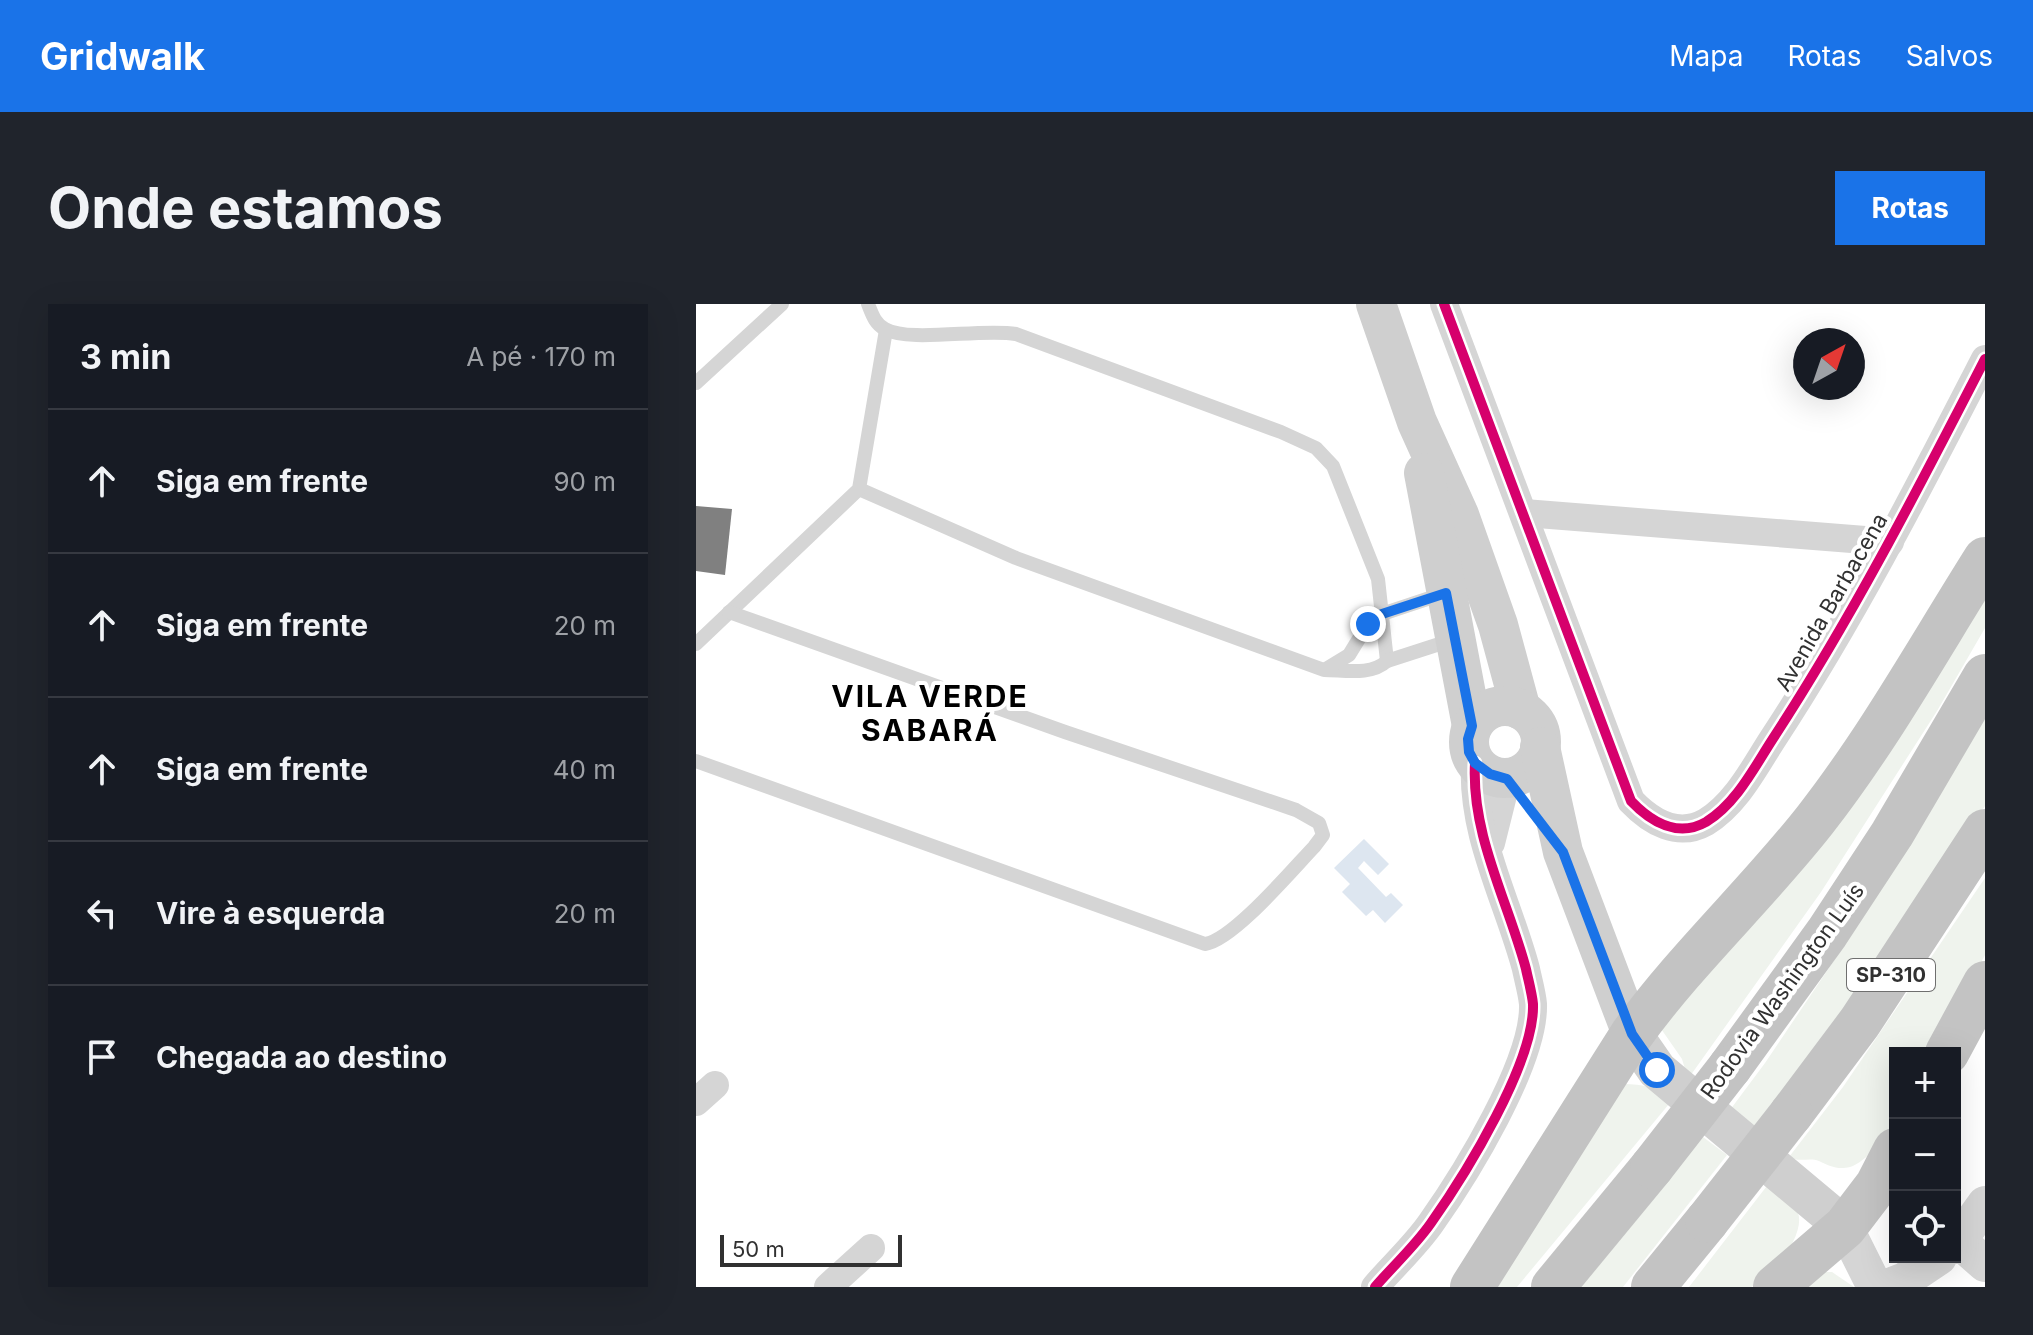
<!DOCTYPE html>
<html lang="pt">
<head>
<meta charset="utf-8">
<style>
  :root { --surface:#171b24; --page:#20242c; --text:#f1f3f6; --muted:#9ea1a6; --line:#363941; --accent:#1a73e8 }
  body { margin:0; font-family:Inter,sans-serif; background:var(--page); color:var(--text) }
  .controls { position:absolute; right:24px; bottom:24px; display:grid; overflow:hidden; border-radius:0px; box-shadow:0 8px 32px #0002 }
  .controls button { width:72px; height:72px; display:grid; place-items:center; padding:0; border:0; border-bottom:2px solid var(--line); background:var(--surface); color:var(--text); font:40px sans-serif }
  .compass { position:absolute; left:1097px; top:24px; width:72px; height:72px; border-radius:50%; background:var(--surface); box-shadow:0 8px 32px #0002; rotate:40deg }
  .scale { position:absolute; left:24px; bottom:20px; width:182px; box-sizing:border-box; padding-left:8px; border:4px solid #313131; border-top:0; font-size:22px; line-height:28px; white-space:nowrap; color:#313131; -webkit-text-stroke:6px #fff; paint-order:stroke }
  .stop { position:absolute; width:24px; height:24px; margin:-18px; border:6px solid #1a73e8; border-radius:50%; background:#fff }
  .stop.end { background:#1a73e8; border-color:#fff; box-shadow:0 2px 8px #0008 }
  .list { margin:0; padding:0; list-style:none }
  h2 { display:flex; justify-content:space-between; align-items:center; height:104px; margin:0; padding:0 32px; font-size:34px }
  h2 small { font-size:26px; font-weight:400; color:var(--muted) }
  .list li { display:grid; grid-template-columns:52px 1fr auto; gap:24px; align-items:center; box-sizing:border-box; height:144px; padding:0 32px; border-top:2px solid var(--line) }
  .list b { display:block; font-size:30px; white-space:nowrap }
  .list em { font-size:26px; font-style:normal; color:var(--muted) }
  .icon { flex:none; width:44px; height:44px; fill:none; stroke:currentColor; stroke-width:2; stroke-linecap:round; stroke-linejoin:round }
  .map { position:relative; flex:none; width:1289px; height:983px; overflow:hidden; border-radius:0px }
  header { display:flex; align-items:center; gap:48px; box-sizing:border-box; height:112px; padding:0 40px; background:var(--accent); color:#fff }
  header strong { font-size:38px }
  nav { display:flex; gap:44px; margin-inline-start:auto; font-size:28px }
  .intro { display:flex; align-items:center; justify-content:space-between; box-sizing:border-box; height:192px; padding:0 48px }
  h1 { margin:0; font-size:56px }
  .button { padding:20px 36px; border-radius:0px; background:var(--accent); color:#fff; font-size:28px; font-weight:700 }
  main { display:flex; gap:48px; padding:0 48px }
  aside { flex:1; background:var(--surface); border-radius:0px; box-shadow:0 8px 32px #0002 }
  .map>svg:first-child { display:block }
  .green { fill:#eff3ed }
  .water { fill:#dde6f0 }
  .building { fill:#808080 }
  .lines { fill:none; stroke-linecap:round; stroke-linejoin:round }
  .service { stroke:#d5d5d5; stroke-width:14 }
  .minor { stroke:#d5d5d5; stroke-width:28 }
  .tertiary { stroke:#d5d5d5; stroke-width:36 }
  .secondary { stroke:#cfcfcf; stroke-width:40 }
  .motorway { stroke:#c3c3c3; stroke-width:44 }
  .motorway-bridge { stroke:#c3c3c3; stroke-width:44 }
  .cycleway-casing { stroke:#fff; stroke-width:15 }
  .cycleway { stroke:#d6006c; stroke-width:10 }
  .route { stroke:#1a73e8; stroke-width:10 }
  .labels { text-anchor:middle; dominant-baseline:central; stroke-width:8; stroke-linejoin:round; paint-order:stroke }
  .shield { fill:#fff; stroke:#6f6f6f; stroke-width:2 }
  .shield-label { font-size:20px; font-weight:bold; fill:#313131 }
  .street-label { font-size:22px; fill:#313131; stroke:#fff }
  .district-label { font-size:30px; font-weight:bold; letter-spacing:2px; fill:#000; stroke:#fff }
</style>
</head>
<body>
<header>
<strong>Gridwalk</strong>
<nav><a>Mapa</a><a>Rotas</a><a>Salvos</a></nav>
</header>
<div class="intro"><h1>Onde estamos</h1><a class="button">Rotas</a></div>
<main>
<aside>
<h2>3 min<small>A pé · 170 m</small></h2>
<ul class="list">
<li><svg class="icon" aria-label="ahead" viewBox="0 0 24 24"><path d="M12 20V5M6 11l6-6 6 6"/></svg><div><b>Siga em frente</b></div><em>90 m</em></li>
<li><svg class="icon" aria-label="ahead" viewBox="0 0 24 24"><path d="M12 20V5M6 11l6-6 6 6"/></svg><div><b>Siga em frente</b></div><em>20 m</em></li>
<li><svg class="icon" aria-label="ahead" viewBox="0 0 24 24"><path d="M12 20V5M6 11l6-6 6 6"/></svg><div><b>Siga em frente</b></div><em>40 m</em></li>
<li><svg class="icon" aria-label="left" viewBox="0 0 24 24"><path d="M17 20v-9H6M10 6l-5 5 5 5"/></svg><div><b>Vire à esquerda</b></div><em>20 m</em></li>
<li><svg class="icon" aria-label="arrive" viewBox="0 0 24 24"><path d="M6 21V4h12l-3 4 3 4H6"/></svg><div><b>Chegada ao destino</b></div></li>
</ul>
</aside>
<div class="map">
<svg width="1289" height="983" viewBox="0 0 1289 983">
  <rect width="100%" height="100%" fill="#fff"/>
  <g class="green">
    <path d="M1289 276V324L1241 407 1125 588 992 775 986 755 961 719Z"/>
    <path d="M1289 405V502L1079 810 1052 826 1031 810 1069 759 1168 612 1171 598Z"/>
    <path d="M1289 574V651L1237 749H1199C1199 770 1201 792 1199 813 1197 828 1169 859 1154 863 1141 866 1134 862 1123 857 1113 853 1103 859 1093 853L1147 783Z"/>
    <path d="M927 780C947 780 961 784 978 794L821 983H789Z"/>
    <path d="M1003 830 1031 851 927 983H876Z"/>
    <path d="M1077 874C1085 884 1097 897 1102 909 1110 930 1075 977 1055 983 1042 983 1008 983 993 983Z"/>
    <path d="M1126 968H1136L1158 983H1099Z"/>
  </g>
  <path class="water" d="M668 535 693 560 682 571 668 557 662 564 690 593 695 589 707 601 689 619 677 606 670 612 646 588 654 580 638 564Z"/>
  <path class="building" d="M0 202 36 205 29 271 0 267Z"/>
  <g class="lines">
    <g class="service">
      <path d="M172 0C176 10 179 20 189 25 214 39 286 24 320 30L585 128 620 144 637 162 682 275 691 357"/>
      <path d="M0 79 86 0"/>
      <path d="M163 185 320 254 628 366C648 366 675 372 691 357L759 335"/>
      <path d="M0 340 163 185 190 26"/>
      <path d="M630 365 653 351 672 320 686 310 749 289"/>
      <path d="M0 457 509 640C537 636 596 566 618 543L627 531 623 519 600 506 369 428 33 308"/>
    </g>
    <g class="minor">
      <path d="M748 0 935 497C955 518 982 534 1010 518 1041 499 1059 462 1078 433 1157 312 1223 183 1289 55"/>
      <path d="M828 209 1194 238"/>
      <path d="M795 539 811 475"/>
      <path d="M0 798 19 781"/>
      <path d="M132 983 175 944"/>
      <path d="M679 983C697 962 719 942 735 919 769 871 839 758 837 700 836 689 832 675 830 665 812 597 775 531 779 459"/>
    </g>
    <g class="tertiary">
      <path d="M1149 923 1179 983"/>
      <path d="M1264 938 1289 960"/>
      <path d="M1259 942 1289 900"/>
      <path d="M1191 983 1209 976 1243 953"/>
    </g>
    <g class="secondary">
      <path d="M680 0 721 118 763 211 802 321 825 406"/>
      <path d="M728 169 776 422"/>
      <circle cx="809" cy="438" r="36"/>
      <path d="M844 443 867 548 936 730 961 766 1149 923"/>
    </g>
    <g class="motorway">
      <path d="M1251 749 1289 679"/>
      <path d="M1034 763 1131 629 1196 530 1289 372"/>
      <path d="M1095 810 1164 718 1289 527"/>
      <path d="M776 983 936 730C991 654 1061 590 1119 516 1183 434 1234 342 1289 255"/>
      <path d="M857 983 956 863"/>
      <path d="M957 983 1011 917"/>
      <path d="M1079 983 1149 923 1181 881 1199 846"/>
    </g>
    <g class="motorway-bridge">
      <path d="M956 863 1034 763"/>
      <path d="M1011 917 1095 810"/>
    </g>
    <defs>
      <g id="cycleway">
        <path d="M748 0 935 497C955 518 982 534 1010 518 1041 499 1059 462 1078 433 1157 312 1223 183 1289 55"/>
        <path d="M679 983C697 962 719 942 735 919 769 871 839 758 837 700 836 689 832 675 830 665 812 597 775 531 779 459"/>
      </g>
    </defs>
    <use href="#cycleway" class="cycleway-casing"/>
    <use href="#cycleway" class="cycleway"/>
  </g>
  <g class="lines">
    <path class="route" d="M672 320 686 310 750 289 776 422 772 435 773 448 779 459 794 470 811 475 867 548 936 730 961 766"/>
  </g>
  <g class="labels">
    <rect class="shield" x="1151" y="655" width="88" height="32" rx="6"/>
    <g class="shield-label">
      <text x="1195" y="671">SP-310</text>
    </g>
    <g class="street-label">
      <text transform="translate(1135 298) rotate(-60)">Avenida Barbacena</text>
      <text transform="translate(1086 687) rotate(-54)">Rodovia Washington Luís</text>
    </g>
    <g class="district-label">
      <text x="234" y="392">VILA VERDE<tspan x="234" dy="34">SABARÁ</tspan></text>
    </g>
  </g>
</svg>
<div class="controls">
<button>+</button>
<button>−</button>
<button><svg class="icon" aria-label="locate" viewBox="0 0 24 24"><circle cx="12" cy="12" r="6"/><path d="M12 2v4M12 18v4M2 12h4M18 12h4"/></svg></button>
</div>
<svg class="compass" viewBox="-18 -18 36 36"><path d="M0-13l5 13h-10z" fill="#e53935"/><path d="M0 13l5-13h-10z" fill="#9ea1a6"/></svg>
<div class="scale">50 m</div>
<div class="stop" style="left:961px;top:766px"></div>
<div class="stop end" style="left:672px;top:320px"></div>
</div>
</main>
</body>
</html>
